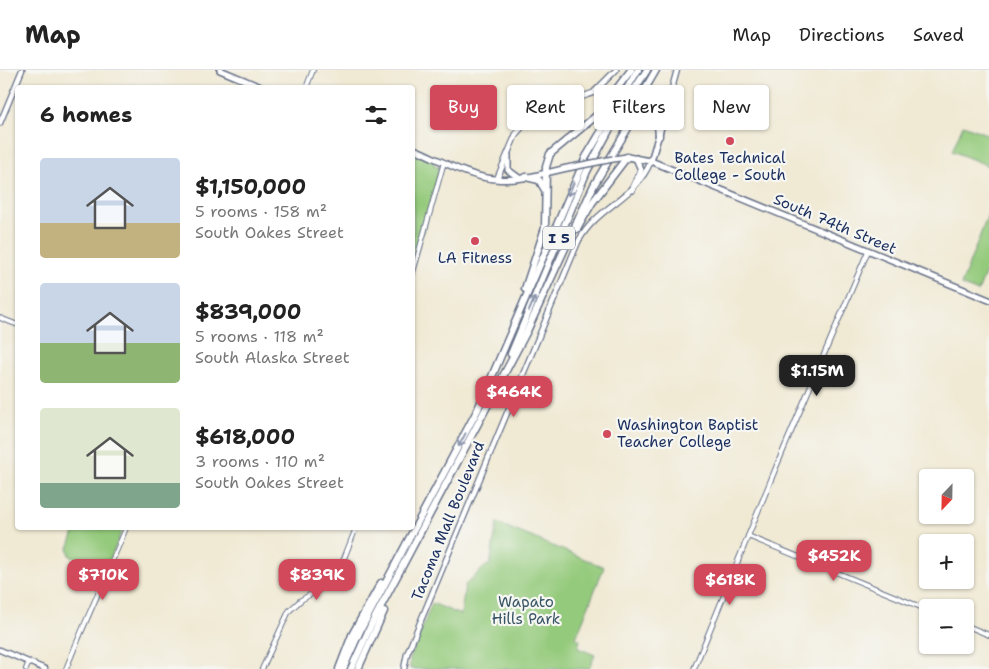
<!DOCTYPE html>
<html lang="en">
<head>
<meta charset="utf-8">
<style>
  :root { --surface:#fff; --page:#f2f2f2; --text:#222; --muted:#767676; --line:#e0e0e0; --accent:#d1495b }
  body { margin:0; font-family:"Shantell Sans",sans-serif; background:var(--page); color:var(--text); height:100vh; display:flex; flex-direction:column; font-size:19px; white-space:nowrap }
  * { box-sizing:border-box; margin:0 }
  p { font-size:16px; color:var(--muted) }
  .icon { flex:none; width:28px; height:28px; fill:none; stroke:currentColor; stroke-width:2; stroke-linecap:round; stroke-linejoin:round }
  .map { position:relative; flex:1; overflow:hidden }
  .side { position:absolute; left:15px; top:15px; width:400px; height:445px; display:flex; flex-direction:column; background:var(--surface); border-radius:5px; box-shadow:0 1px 4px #0004 }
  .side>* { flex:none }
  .banner { position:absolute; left:430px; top:15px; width:475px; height:45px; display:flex; gap:10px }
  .needle { width:32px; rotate:202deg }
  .tools { position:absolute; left:919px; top:399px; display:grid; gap:10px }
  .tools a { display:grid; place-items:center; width:55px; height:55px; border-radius:5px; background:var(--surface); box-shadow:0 1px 4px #0004; font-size:25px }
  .price { position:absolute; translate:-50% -42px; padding:0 11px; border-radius:10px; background:var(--accent); color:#fff; font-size:16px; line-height:32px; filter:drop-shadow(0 1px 2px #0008) }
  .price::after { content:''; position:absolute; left:50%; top:30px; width:15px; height:11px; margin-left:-8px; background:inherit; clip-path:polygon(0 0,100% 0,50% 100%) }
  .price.active { background:#222; color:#fff }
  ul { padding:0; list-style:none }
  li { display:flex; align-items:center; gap:15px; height:125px; padding:0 25px }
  li span { display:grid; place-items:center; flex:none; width:140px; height:100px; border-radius:5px; color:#555 }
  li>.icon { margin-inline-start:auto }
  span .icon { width:60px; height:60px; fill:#fffc; stroke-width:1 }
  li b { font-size:21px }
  h2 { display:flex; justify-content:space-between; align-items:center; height:60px; padding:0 25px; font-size:21px }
  .chip { padding:0 18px; border-radius:5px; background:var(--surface); box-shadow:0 1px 4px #0004; font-size:18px; line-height:45px }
  .chip.active { background:var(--accent); color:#fff }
  header { display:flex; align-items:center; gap:30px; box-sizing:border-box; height:70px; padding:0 25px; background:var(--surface); border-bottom:1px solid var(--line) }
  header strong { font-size:24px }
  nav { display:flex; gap:28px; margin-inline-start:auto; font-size:18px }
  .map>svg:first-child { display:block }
  .green { fill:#94ca7c; stroke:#587c6d }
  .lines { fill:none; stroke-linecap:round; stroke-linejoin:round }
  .tertiary-casing { stroke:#667087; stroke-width:6 }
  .secondary-casing { stroke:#667087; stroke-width:7 }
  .primary-casing { stroke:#667087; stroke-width:8 }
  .motorway-casing { stroke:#667087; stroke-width:9 }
  .tertiary { stroke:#fff; stroke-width:4 }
  .secondary { stroke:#fff; stroke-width:4.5 }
  .primary { stroke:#fff; stroke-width:5 }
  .motorway { stroke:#fff; stroke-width:6 }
  .primary-bridge-casing { stroke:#667087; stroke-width:8; stroke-linecap:butt }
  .primary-bridge { stroke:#fff; stroke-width:5 }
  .oneway { stroke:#8d97ae }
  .poi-dot { fill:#d1495b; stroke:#f6f6f2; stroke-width:2 }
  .labels { text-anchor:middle; stroke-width:4.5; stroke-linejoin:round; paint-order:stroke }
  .shield { fill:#f6f6f2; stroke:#5d6b8a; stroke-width:1 }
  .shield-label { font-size:14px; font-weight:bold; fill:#1b2f5e }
  .poi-label { font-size:15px; fill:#1b2f5e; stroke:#f6f6f2 }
  .street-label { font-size:15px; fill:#1b2f5e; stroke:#f6f6f2 }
  .park-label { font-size:15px; fill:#395666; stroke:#f6f6f2 }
</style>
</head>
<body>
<header>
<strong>Map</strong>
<nav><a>Map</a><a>Directions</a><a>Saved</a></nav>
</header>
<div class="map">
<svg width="989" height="599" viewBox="0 0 989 599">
  <rect width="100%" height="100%" fill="#f6f6f2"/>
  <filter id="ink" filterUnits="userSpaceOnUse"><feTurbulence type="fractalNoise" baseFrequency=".02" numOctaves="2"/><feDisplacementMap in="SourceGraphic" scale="10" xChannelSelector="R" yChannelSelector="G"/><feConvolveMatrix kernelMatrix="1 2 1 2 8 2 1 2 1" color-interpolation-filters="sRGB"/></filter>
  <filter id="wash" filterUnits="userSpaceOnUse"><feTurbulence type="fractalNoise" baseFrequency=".0096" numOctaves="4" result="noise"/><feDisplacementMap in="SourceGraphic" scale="20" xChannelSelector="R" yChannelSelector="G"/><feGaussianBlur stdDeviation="1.12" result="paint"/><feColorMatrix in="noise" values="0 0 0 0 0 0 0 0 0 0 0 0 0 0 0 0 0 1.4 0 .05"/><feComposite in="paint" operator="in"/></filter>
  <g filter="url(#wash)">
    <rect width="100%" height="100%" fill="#f0e9d3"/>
    <g class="green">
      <polygon points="963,55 989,65 989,96 952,81"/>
      <polygon points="413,83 435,92 434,96 440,98 413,198"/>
      <polygon points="989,142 989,194 978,222 961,215"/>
      <polygon points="497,453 604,497 576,568 580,570 578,578 595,585 589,599 410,599 410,589 432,533 461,545 465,515 487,495 490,495"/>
      <polygon points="76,458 123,458 105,502 70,486 68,478"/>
    </g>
  </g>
  <g filter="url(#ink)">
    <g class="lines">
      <defs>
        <g id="tertiary">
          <polyline points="306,18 313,0"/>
          <polyline points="412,206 444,92"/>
          <polyline points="0,248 18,255"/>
          <polyline points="748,466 928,540"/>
          <polyline points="965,555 989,565"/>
          <polyline points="26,599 29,592"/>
          <path d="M66,599C85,551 107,505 126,458"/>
          <polyline points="262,599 289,541 301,530 327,515 339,501 356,458"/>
          <polyline points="694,599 777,395 868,181"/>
        </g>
        <g id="secondary">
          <polyline points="665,44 677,0"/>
          <polyline points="0,53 22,0"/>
          <polyline points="497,109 516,64 530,48 543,40 593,23 616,0"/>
          <polyline points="0,580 45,599"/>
          <path d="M404,599L407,584L578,172C598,135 635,130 651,91"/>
        </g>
        <g id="primary">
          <polyline points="220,0 263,18"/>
          <path d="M412,78C439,89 467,107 495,109C520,112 547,102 572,97"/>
          <polyline points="508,85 508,100 519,108"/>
          <polyline points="613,89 627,87 651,91 989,230"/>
          <polyline points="651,91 664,47"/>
          <polyline points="632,120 641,100 636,88"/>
        </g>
        <g id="motorway">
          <polyline points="656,0 645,19 646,34 652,38 659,39 670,26"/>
          <polyline points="652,39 665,44"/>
          <polyline points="652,47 658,55 659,66"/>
          <polyline points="526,107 539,110 545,120"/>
          <polyline points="577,159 592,133 627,87"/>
          <polyline points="525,219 545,158 546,97 550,84 596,46 631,0"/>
          <polyline points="511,284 587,101 614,51 647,0"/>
          <polyline points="339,599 352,565 381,513"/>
          <polyline points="343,599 360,561 478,339 586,87 638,0"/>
          <polyline points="351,599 371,555 527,261 594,115 634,48 644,44 664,49"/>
          <polyline points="358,599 384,541"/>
        </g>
      </defs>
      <use href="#tertiary" class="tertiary-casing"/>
      <use href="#secondary" class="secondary-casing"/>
      <use href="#primary" class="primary-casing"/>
      <use href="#motorway" class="motorway-casing"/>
      <use href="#tertiary" class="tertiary"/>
      <use href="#secondary" class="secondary"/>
      <use href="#primary" class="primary"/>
      <use href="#motorway" class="motorway"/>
      <defs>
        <polyline id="primary-bridge" points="572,97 613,89"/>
      </defs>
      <use href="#primary-bridge" class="primary-bridge-casing"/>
      <use href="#primary-bridge" class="primary-bridge"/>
    </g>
    <defs><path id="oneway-shaft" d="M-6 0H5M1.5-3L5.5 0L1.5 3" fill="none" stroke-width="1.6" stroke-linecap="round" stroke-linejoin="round" transform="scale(1.25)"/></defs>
    <g class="oneway">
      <use href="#oneway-shaft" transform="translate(571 119) rotate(113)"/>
      <use href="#oneway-shaft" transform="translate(532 234) rotate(-67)"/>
      <use href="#oneway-shaft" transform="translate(462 370) rotate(118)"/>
    </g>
  </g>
  <g class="poi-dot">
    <circle cx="730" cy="71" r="5"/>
    <circle cx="475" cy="171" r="5"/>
    <circle cx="607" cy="364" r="5"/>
  </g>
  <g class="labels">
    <rect class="shield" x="543" y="156.5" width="32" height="23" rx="4"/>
    <g class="shield-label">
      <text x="559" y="173">I 5</text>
    </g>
    <g class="poi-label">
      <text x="730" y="93">Bates Technical<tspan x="730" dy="17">College - South</tspan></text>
      <text x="475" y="193">LA Fitness</text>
      <text x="617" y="360" text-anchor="start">Washington Baptist<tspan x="617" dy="17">Teacher College</tspan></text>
    </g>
    <g class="street-label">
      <text transform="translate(835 154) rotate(23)" y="5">South 74th Street</text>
      <text transform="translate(448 451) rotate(-68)" y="5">Tacoma Mall Boulevard</text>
    </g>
    <g class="park-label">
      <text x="526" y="537">Wapato<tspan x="526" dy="17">Hills Park</tspan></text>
    </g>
  </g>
</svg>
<div class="tools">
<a><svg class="needle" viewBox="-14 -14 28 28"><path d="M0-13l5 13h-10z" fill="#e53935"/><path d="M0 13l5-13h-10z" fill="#767676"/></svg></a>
<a>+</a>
<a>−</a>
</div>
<b class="price active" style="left:817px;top:327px">$1.15M</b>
<b class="price" style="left:514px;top:348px">$464K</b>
<b class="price" style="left:834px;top:512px">$452K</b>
<b class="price" style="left:103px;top:531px">$710K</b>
<b class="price" style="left:317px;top:531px">$839K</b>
<b class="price" style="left:730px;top:536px">$618K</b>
<div class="banner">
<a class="chip active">Buy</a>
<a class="chip">Rent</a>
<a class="chip">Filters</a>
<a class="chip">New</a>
</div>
<section class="side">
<h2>6 homes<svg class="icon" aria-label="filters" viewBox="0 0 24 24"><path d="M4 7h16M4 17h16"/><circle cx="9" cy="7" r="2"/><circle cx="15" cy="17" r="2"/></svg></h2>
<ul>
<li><span style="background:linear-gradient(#c9d6e8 65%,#c2b280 0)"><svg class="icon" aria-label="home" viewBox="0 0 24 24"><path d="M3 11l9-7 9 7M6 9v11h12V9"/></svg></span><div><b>$1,150,000</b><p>5 rooms · 158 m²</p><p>South Oakes Street</p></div></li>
<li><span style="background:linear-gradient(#c9d6e8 60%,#8fb573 0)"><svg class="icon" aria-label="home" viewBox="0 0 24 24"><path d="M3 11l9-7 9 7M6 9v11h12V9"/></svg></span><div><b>$839,000</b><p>5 rooms · 118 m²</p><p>South Alaska Street</p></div></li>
<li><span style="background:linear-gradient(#dfe7d0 75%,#7fa58c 0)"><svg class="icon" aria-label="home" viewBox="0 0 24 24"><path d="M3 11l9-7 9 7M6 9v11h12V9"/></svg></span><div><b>$618,000</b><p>3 rooms · 110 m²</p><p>South Oakes Street</p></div></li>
</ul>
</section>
</div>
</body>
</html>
